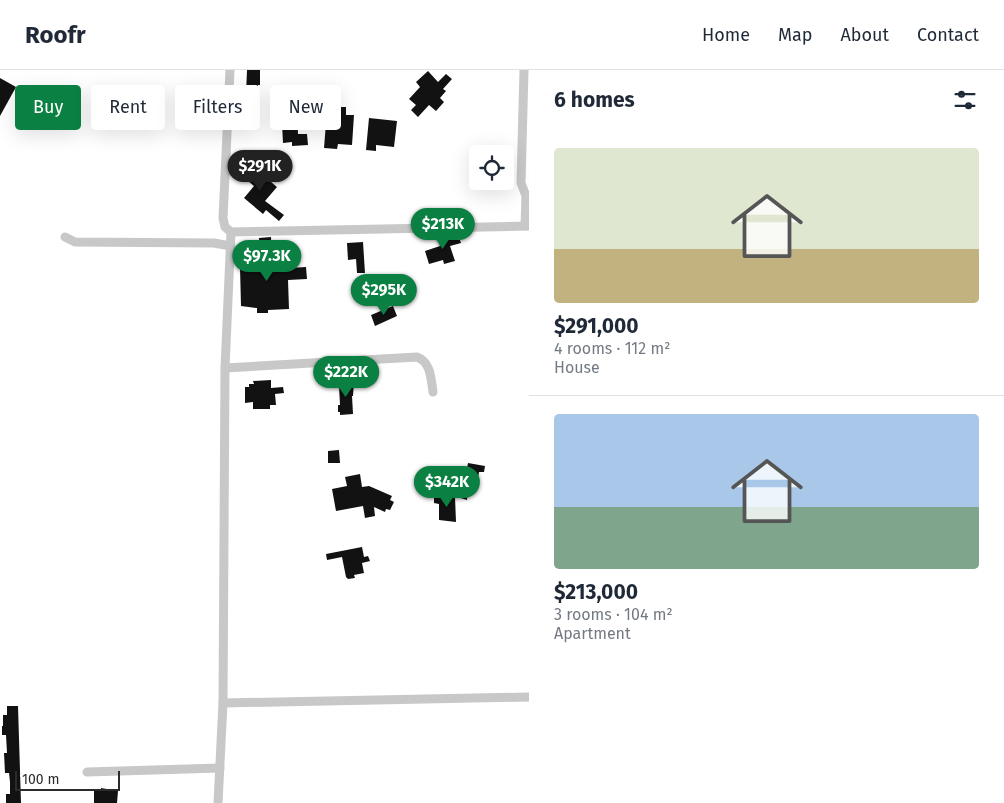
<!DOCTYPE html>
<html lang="en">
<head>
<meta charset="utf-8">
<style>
  :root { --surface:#fff; --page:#f2f2f3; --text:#1f2937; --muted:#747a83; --line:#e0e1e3; --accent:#0b8043 }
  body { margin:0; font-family:"Fira Sans",sans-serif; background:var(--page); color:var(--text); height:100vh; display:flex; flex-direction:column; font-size:19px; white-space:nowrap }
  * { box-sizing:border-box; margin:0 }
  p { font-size:16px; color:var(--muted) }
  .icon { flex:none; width:28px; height:28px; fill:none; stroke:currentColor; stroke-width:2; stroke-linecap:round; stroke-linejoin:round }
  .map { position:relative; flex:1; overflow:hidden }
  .details { display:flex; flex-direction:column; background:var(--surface); width:475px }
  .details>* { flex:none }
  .guide { position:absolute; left:15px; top:15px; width:439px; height:45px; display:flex; gap:10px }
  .fabs { position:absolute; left:469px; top:75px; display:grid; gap:10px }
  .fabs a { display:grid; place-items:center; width:45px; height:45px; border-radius:5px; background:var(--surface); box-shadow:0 5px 20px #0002; font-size:25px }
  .scale { position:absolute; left:15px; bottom:12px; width:105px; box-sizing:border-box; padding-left:5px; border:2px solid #2b2b2b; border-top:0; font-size:14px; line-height:18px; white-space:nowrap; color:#2b2b2b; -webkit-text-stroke:4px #fff; paint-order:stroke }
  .price { position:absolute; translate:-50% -42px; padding:0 11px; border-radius:18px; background:var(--accent); color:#fff; font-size:16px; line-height:32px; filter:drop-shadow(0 1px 2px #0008) }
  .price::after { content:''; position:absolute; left:50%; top:30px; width:15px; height:11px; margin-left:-8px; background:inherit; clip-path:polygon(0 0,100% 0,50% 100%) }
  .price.on { background:#222; color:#fff }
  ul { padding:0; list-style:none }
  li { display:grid; align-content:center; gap:10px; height:265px; padding:0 25px }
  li+li { border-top:1px solid var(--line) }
  li span { display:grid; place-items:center; height:155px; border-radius:5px; color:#555 }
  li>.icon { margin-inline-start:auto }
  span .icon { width:90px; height:90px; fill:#fffc; stroke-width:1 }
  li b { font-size:21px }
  h2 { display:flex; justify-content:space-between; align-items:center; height:60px; padding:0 25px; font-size:21px }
  .pill { padding:0 18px; border-radius:5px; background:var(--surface); box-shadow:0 5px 20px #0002; font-size:18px; line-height:45px }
  .pill.on { background:var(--accent); color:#fff }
  header { display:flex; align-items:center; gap:30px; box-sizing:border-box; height:70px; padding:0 25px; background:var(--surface); border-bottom:1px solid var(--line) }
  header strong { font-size:24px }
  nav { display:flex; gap:28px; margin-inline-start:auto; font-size:18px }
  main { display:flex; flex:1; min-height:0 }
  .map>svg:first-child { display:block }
  .building { fill:#121212 }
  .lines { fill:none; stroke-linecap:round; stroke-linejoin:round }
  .street { stroke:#c8c8c8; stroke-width:9 }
</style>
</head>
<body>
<header>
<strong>Roofr</strong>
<nav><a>Home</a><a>Map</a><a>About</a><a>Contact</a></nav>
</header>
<main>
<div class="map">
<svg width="529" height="733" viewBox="0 0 529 733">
  <rect width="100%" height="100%" fill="#fff"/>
  <g class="building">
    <polygon points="247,0 260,0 260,15 258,15 258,24 246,24"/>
    <polygon points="428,1 438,12 446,4 452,9 443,19 446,21 440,28 444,32 436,41 429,35 418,47 411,40 416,35 409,29 420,17 416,12"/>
    <polygon points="0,8 16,17 0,46"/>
    <polygon points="330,37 346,37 346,45 354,45 352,75 338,74 337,79 324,78 326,53 339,54 339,42 330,42"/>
    <polygon points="287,42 297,42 298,64 307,64 308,75 292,76 292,72 283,73 282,54 287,53"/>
    <polygon points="369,48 397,51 394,77 376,75 376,81 366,80"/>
    <polygon points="250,94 277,117 265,131 284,145 279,151 266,140 263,144 244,128 254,116 241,105"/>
    <polygon points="458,164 461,173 450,176 455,191 444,194 443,190 429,194 425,181 440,176 438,169"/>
    <polygon points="271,167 272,199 306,197 307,209 288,210 289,239 268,240 268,243 257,243 257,238 241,236 240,197 260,196 259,168"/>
    <polygon points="363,172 365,203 357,203 356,189 348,190 347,173"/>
    <polygon points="393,236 397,246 375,256 371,245"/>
    <polygon points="271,310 271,318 283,317 284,323 275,324 276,335 270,335 270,339 253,339 253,332 245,333 245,317 249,317 249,314 254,314 253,311"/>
    <polygon points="342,311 354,311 353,326 352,326 353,344 340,345 340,342 338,342 338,335 340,335 339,316 342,316"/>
    <polygon points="339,380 340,393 328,393 328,381"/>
    <polygon points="468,393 485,396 484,402 479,402 476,419 468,417 467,430 454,426 457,410 461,410 463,397 467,398"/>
    <polygon points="360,404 362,417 369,416 392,426 390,430 394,432 390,440 386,439 385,442 374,437 375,446 365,448 363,436 336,441 332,419 347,416 345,407"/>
    <polygon points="434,427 455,427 456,452 439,450 439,434 434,433"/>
    <polygon points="362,477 364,487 368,486 370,491 362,493 364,503 354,505 355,508 348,509 346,507 342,487 327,490 326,484"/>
    <polygon points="7,636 18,636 21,733 6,733 6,724 10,724 10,712 9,703 5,703 4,683 7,683 6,665 2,665 2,656 3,656 3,645 7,645"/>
    <polygon points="101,718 118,721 117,733 94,733 94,721 101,721"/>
  </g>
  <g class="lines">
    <g class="street">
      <polyline points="230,0 223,148 225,157 231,162 529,156"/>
      <polyline points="524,0 521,113 526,126 525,156"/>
      <polyline points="65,167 75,172 214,173 231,176"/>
      <path d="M225,298L417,287C431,292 431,309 433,322"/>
      <polyline points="223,633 529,627"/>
      <polyline points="87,702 220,698"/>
      <polyline points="218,733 223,633 225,298 231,162"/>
    </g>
  </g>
</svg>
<div class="fabs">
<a><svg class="icon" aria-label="locate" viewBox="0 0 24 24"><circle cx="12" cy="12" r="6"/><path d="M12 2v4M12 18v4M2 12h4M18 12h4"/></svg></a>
</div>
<div class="scale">100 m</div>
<b class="price on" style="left:260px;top:122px">$291K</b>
<b class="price" style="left:443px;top:180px">$213K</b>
<b class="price" style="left:267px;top:212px">$97.3K</b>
<b class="price" style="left:384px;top:246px">$295K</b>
<b class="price" style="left:346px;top:328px">$222K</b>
<b class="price" style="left:447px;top:438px">$342K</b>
<div class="guide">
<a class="pill on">Buy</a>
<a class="pill">Rent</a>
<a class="pill">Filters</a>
<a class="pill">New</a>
</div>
</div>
<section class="details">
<h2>6 homes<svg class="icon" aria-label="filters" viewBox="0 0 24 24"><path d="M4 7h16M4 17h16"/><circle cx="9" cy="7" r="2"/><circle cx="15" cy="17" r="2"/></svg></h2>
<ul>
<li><span style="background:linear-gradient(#dfe7d0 65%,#c2b280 0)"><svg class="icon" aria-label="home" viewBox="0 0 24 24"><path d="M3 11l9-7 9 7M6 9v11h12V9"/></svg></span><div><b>$291,000</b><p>4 rooms · 112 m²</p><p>House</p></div></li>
<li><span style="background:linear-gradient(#a9c7e8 60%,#7fa58c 0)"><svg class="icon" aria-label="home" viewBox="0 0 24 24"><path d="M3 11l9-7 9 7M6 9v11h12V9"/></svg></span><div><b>$213,000</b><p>3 rooms · 104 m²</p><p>Apartment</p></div></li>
</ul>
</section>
</main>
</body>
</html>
